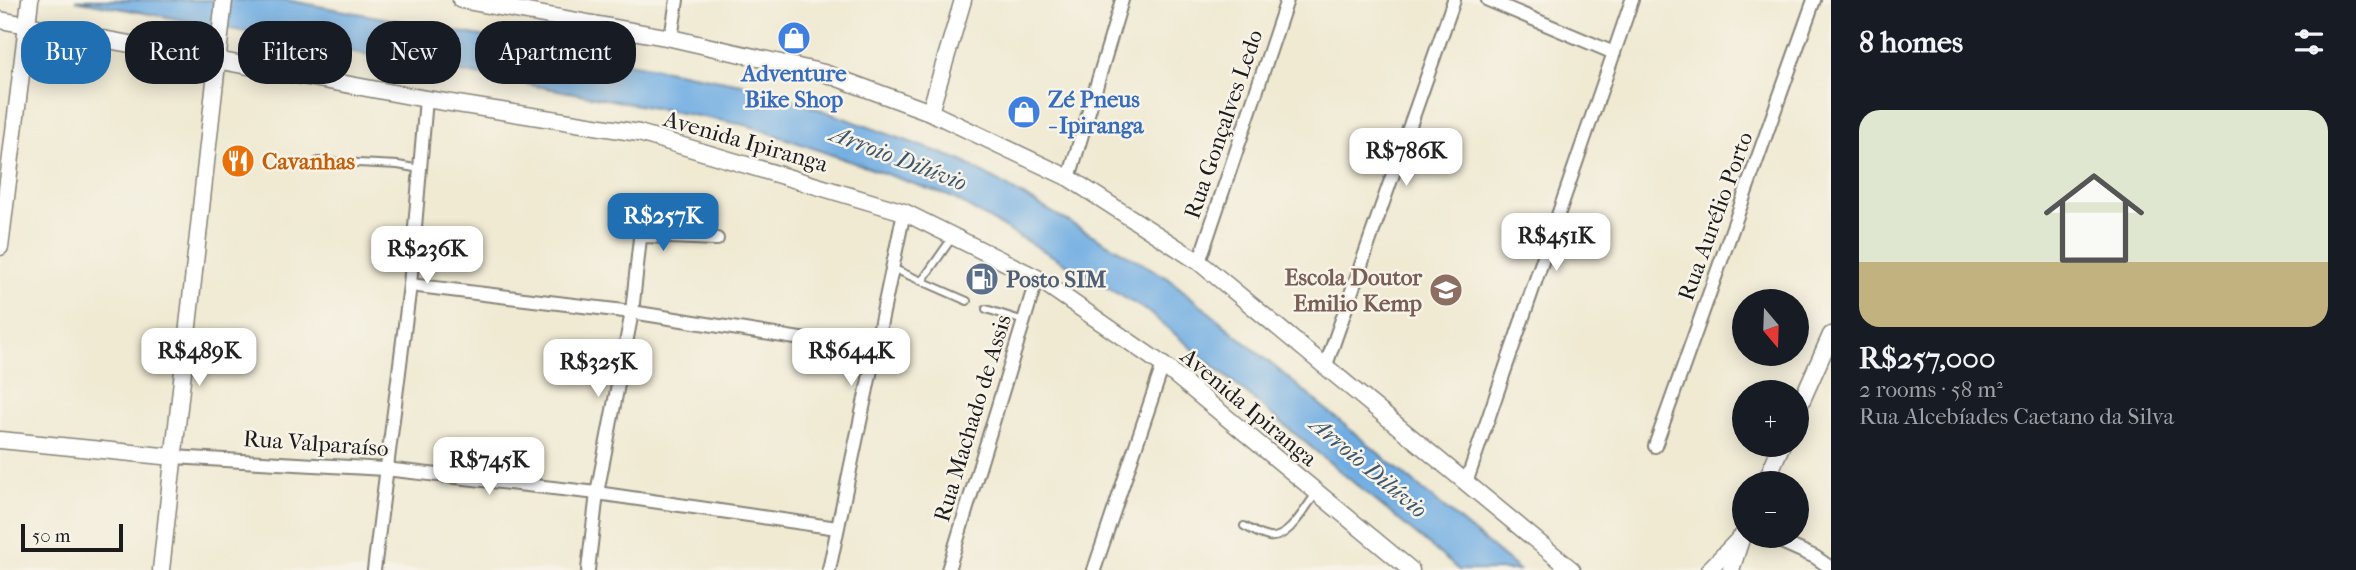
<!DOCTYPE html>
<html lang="en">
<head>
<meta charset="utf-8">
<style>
  :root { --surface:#171b24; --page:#242831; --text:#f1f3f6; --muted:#9ea1a6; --accent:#1f6fb2 }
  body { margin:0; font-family:"IM FELL French Canon",serif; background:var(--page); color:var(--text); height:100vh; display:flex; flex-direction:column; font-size:26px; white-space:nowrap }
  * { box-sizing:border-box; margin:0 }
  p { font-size:23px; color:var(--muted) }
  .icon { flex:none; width:38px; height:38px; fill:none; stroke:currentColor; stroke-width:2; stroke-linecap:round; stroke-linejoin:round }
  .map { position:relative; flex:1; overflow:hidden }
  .sheet { display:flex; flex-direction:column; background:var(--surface); width:525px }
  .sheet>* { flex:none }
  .banner { position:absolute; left:21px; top:21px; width:665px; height:63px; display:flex; gap:14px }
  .needle { width:46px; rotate:161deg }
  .tools { position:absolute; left:1732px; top:289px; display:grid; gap:14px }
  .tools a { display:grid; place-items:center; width:77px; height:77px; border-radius:50%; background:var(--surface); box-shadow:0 4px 18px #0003; font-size:35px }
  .scale { position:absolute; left:21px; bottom:18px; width:102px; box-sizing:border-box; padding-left:7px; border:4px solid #1c1c1c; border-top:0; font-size:19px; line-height:24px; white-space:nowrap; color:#1c1c1c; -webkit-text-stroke:5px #f7f3e8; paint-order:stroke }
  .price { position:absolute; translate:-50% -60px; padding:0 16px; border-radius:14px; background:#fff; color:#222; font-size:23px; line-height:46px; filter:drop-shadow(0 2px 4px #0008) }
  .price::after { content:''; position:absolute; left:50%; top:42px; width:21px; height:16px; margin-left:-10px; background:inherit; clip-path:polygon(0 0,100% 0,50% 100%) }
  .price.on { background:var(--accent); color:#fff }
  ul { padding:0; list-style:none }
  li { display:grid; align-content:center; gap:14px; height:371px; padding:0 28px }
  li span { display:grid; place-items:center; height:217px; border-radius:21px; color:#555 }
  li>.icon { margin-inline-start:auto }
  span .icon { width:126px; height:126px; fill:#fffc; stroke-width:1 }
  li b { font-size:30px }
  h2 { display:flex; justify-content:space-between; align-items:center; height:84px; padding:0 28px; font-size:30px }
  .pill { padding:0 24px; border-radius:28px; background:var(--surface); box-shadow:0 4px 18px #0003; font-size:24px; line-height:63px }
  .pill.on { background:var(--accent); color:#fff }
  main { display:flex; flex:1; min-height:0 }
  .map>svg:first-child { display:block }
  .water { fill:#71ade2; stroke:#46647f; stroke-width:2 }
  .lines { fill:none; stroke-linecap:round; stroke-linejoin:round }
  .lane-casing { stroke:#868378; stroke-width:10 }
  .street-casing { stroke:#868378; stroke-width:16 }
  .secondary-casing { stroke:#868378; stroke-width:19 }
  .lane { stroke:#fff; stroke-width:6 }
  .street { stroke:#fff; stroke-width:12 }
  .secondary { stroke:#fff; stroke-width:16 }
  .labels { text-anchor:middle; stroke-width:5; stroke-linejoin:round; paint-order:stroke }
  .shop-label { font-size:23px; font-weight:bold; fill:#366cbe; stroke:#f7f3e8 }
  .street-label { font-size:23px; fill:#1c1c1c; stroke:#f7f3e8 }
  .food-label { font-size:23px; font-weight:bold; fill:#c56008; stroke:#f7f3e8; text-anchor:start }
  .education-label { font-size:23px; font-weight:bold; fill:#785e54; stroke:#f7f3e8; text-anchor:end }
  .service-label { font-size:23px; font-weight:bold; fill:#4e5e75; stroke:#f7f3e8; text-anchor:start }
  .water-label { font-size:24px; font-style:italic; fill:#3e566b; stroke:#f7f3e8 }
</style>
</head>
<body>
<main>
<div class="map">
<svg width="1831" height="570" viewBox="0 0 1831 570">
  <rect width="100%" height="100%" fill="#f7f3e8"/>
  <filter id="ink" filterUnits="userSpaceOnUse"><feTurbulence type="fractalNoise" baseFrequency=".0143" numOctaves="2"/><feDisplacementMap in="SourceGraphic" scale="14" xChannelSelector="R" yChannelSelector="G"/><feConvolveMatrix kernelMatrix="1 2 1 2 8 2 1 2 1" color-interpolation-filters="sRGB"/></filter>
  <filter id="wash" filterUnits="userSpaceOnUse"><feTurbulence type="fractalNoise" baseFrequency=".00686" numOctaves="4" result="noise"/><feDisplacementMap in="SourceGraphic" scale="28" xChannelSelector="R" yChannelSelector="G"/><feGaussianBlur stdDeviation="1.57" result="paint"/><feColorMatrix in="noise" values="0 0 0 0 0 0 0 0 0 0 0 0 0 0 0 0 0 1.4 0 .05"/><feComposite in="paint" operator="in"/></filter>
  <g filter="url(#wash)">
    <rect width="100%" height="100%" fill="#f0ead3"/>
    <polygon class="water" points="75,0 286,0 758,87 960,160 1168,278 1519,570 1459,570 1147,311 951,197 750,126"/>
  </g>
  <g filter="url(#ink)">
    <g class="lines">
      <defs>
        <g id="lane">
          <polyline points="318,161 398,165 420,169"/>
          <polyline points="892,268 967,301"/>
          <polyline points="922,281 952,238"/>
          <polyline points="986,309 1024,321"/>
          <path d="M1244,526C1252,530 1261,536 1269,537C1289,540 1305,507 1316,494"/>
        </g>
        <g id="street">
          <polyline points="1488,0 1614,53"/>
          <polyline points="671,38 677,0"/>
          <polyline points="1069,178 1122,0"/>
          <polyline points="1199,262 1287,0"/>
          <polyline points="410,285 632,312 876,351"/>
          <polyline points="1326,365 1454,0"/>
          <polyline points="1655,446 1814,0"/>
          <polyline points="173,457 385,469 597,493 837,528"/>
          <polyline points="1466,483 1632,0"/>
          <polyline points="1768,536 1815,557 1831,568"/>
          <polyline points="374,570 410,285 426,99"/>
          <polyline points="588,570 597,493 632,312 640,238 645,236 717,239"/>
          <polyline points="829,570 904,212"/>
          <polyline points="948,570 1037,278"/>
          <polyline points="1094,570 1163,365"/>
        </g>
        <g id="secondary">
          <polyline points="461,0 671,38 824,73 930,112 1069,178 1199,262 1572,570"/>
          <polyline points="0,20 426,99 639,133 904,212 1037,278 1163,365 1411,570"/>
          <polyline points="930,112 963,0"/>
          <polyline points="0,247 30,0"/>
          <polyline points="1797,411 1831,335"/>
          <polyline points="0,440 173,457"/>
          <polyline points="1765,483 1782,444"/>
          <polyline points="161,570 224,0"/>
          <polyline points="1709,570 1742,536"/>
          <polyline points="1731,570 1741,539"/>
        </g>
      </defs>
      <use href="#lane" class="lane-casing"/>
      <use href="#street" class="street-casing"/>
      <use href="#secondary" class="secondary-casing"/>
      <use href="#lane" class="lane"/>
      <use href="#street" class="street"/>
      <use href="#secondary" class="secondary"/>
    </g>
  </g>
  <defs>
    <symbol id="shop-disc" viewBox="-11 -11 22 22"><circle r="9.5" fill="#3f7fe0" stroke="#f7f3e8"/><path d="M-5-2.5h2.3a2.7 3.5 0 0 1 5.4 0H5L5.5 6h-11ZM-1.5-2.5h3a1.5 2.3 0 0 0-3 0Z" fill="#fff"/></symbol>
    <symbol id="restaurant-disc" viewBox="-11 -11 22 22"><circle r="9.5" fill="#e8710a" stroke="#f7f3e8"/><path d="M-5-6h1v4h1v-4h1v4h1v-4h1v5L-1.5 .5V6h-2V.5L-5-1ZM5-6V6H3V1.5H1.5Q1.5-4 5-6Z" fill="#fff"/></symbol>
    <symbol id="fuel-disc" viewBox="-11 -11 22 22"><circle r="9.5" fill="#5c6f8a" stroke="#f7f3e8"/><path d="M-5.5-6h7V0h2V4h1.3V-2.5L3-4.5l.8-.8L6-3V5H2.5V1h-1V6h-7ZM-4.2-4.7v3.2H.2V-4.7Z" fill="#fff"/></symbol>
    <symbol id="school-disc" viewBox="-11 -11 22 22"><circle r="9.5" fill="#8d6e63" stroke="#f7f3e8"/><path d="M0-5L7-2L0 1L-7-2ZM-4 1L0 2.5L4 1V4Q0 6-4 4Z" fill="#fff"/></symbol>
  </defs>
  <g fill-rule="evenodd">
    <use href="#shop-disc" x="775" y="19" width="38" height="38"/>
    <use href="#shop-disc" x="1005" y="93" width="38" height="38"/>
    <use href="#restaurant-disc" x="219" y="142" width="38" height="38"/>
    <use href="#fuel-disc" x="963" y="260" width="38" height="38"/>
    <use href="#school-disc" x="1427" y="271" width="38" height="38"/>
  </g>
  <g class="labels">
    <g class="shop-label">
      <text x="794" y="81">Adventure<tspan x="794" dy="26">Bike Shop</tspan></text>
      <text x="1048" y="107" text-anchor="start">Zé Pneus<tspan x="1048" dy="26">- Ipiranga</tspan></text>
    </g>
    <g class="street-label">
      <text transform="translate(1223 124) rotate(-71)" y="8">Rua Gonçalves Ledo</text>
      <text transform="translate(746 141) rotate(16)" y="8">Avenida Ipiranga</text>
      <text transform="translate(1715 216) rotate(-70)" y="8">Rua Aurélio Porto</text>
      <text transform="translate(1249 407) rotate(40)" y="8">Avenida Ipiranga</text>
      <text transform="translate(972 418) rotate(-73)" y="8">Rua Machado de Assis</text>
      <text transform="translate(316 443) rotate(4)" y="8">Rua Valparaíso</text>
    </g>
    <g class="food-label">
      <text x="262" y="169">Cavanhas</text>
    </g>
    <g class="education-label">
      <text x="1422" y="285">Escola Doutor<tspan x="1422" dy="26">Emilio Kemp</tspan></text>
    </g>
    <g class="service-label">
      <text x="1006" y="287">Posto SIM</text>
    </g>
    <g class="water-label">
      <text transform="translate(899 158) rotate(21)" y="8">Arroio Dilúvio</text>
      <text transform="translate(1369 467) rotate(40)" y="8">Arroio Dilúvio</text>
    </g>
  </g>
</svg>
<div class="tools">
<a><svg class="needle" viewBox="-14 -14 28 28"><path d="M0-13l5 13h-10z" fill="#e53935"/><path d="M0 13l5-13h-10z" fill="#9ea1a6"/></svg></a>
<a>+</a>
<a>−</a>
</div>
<div class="scale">50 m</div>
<b class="price" style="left:1406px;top:188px">R$786K</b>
<b class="price on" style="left:663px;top:253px">R$257K</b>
<b class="price" style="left:1556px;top:273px">R$451K</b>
<b class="price" style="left:427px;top:286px">R$236K</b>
<b class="price" style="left:199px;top:388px">R$489K</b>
<b class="price" style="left:851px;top:388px">R$644K</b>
<b class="price" style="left:598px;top:399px">R$325K</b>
<b class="price" style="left:489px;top:497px">R$745K</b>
<div class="banner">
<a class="pill on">Buy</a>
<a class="pill">Rent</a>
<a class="pill">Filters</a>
<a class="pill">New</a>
<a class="pill">Apartment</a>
</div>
</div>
<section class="sheet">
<h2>8 homes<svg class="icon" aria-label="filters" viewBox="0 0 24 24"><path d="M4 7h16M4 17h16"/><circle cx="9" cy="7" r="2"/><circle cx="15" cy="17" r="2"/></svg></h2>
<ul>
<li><span style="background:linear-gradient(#dfe7d0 70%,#c2b280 0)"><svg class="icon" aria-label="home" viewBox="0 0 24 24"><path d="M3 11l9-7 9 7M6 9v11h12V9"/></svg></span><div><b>R$257,000</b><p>2 rooms · 58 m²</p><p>Rua Alcebíades Caetano da Silva</p></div></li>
</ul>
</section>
</main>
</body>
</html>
